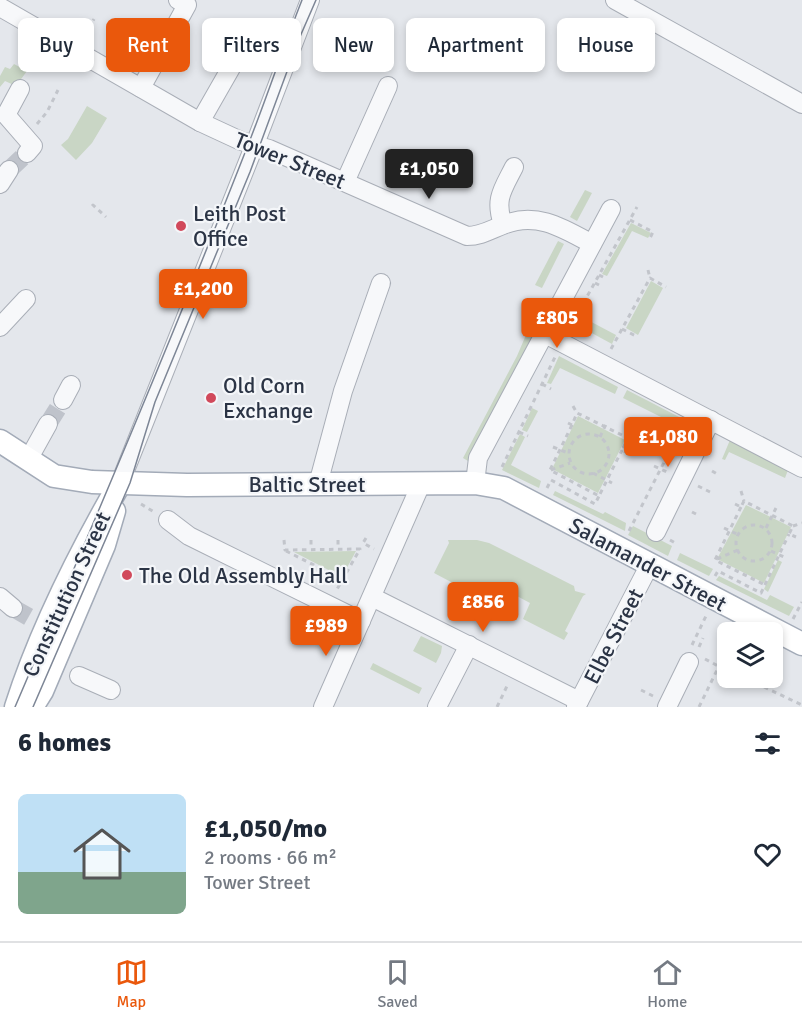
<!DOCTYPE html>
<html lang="en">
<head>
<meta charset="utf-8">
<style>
  :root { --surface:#fff; --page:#f2f2f3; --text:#1f2937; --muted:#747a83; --line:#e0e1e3; --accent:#ea580c }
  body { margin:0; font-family:Signika,sans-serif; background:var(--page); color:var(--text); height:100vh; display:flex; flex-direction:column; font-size:22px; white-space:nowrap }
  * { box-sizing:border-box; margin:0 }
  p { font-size:20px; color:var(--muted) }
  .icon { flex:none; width:33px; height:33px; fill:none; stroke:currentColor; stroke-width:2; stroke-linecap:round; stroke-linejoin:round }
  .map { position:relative; height:707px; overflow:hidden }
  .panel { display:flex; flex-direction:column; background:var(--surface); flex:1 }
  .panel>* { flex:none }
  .hud { position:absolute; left:18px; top:18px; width:766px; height:54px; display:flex; gap:12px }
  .fabs { position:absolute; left:717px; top:622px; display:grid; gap:12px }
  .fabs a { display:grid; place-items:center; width:66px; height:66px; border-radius:9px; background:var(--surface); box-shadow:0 3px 9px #0003; font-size:30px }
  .price { position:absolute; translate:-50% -51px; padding:0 14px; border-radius:6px; background:var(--accent); color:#fff; font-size:20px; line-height:39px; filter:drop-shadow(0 2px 3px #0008) }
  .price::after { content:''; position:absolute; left:50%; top:36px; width:18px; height:14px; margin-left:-9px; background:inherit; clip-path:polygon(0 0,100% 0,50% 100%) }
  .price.active { background:#222; color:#fff }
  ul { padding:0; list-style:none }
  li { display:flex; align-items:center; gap:18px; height:150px; padding:0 18px }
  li+li { border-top:2px solid var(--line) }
  li span { display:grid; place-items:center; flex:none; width:168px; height:120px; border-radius:9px; color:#555 }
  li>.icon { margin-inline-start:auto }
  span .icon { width:72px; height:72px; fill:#fffc; stroke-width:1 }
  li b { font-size:26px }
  h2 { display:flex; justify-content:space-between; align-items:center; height:72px; padding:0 18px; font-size:26px }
  .pill { padding:0 21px; border-radius:9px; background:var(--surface); box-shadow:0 3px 9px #0003; font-size:21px; line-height:54px }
  .pill.active { background:var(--accent); color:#fff }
  .tabs { display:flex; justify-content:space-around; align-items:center; height:84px; border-top:2px solid var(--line); background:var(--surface); font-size:16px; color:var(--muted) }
  .tabs a { display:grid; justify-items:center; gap:3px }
  .tabs .active { color:var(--accent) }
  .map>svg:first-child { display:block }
  .green { fill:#c9d6c5 }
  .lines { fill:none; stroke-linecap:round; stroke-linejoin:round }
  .minor-tunnel { stroke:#bfc3cb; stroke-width:18; stroke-dasharray:18 9; stroke-linecap:butt }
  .minor-casing { stroke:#a9aeb7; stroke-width:20 }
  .major-casing { stroke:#a3abb8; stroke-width:25 }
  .path { stroke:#c2c5cb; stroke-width:3; stroke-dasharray:4.5 4.5; stroke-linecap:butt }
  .minor { stroke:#f7f8fa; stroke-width:18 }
  .major { stroke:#fff; stroke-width:22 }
  .tram { stroke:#7d8696; stroke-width:1.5 }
  .poi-dot { fill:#d1495b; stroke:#f4f6f9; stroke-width:2 }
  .labels { text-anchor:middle; stroke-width:4.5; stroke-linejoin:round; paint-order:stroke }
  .street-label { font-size:22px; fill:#2b3445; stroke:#f4f6f9 }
  .poi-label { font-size:22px; fill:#2b3445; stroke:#f4f6f9; text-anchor:start }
</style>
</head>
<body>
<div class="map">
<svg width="802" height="707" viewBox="0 0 802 707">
  <rect width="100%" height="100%" fill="#e4e7ec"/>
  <g class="green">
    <polygon points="14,64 27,71 16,86 5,81 0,87 0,76 5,67 10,69"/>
    <polygon points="87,106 107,118 92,143 76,160 61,145 68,139"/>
    <polygon points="585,190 592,193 577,221 570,217"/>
    <polygon points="631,223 651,233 648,238 632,231 607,276 602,274"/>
    <polygon points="558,241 564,244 542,288 535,285"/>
    <polygon points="651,281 663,288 638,335 626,328"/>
    <polygon points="540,302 550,304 468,461 463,458 517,356"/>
    <polygon points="582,317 616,335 612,344 577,325"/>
    <polygon points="559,356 618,387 615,394 560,368 551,384 547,383"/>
    <polygon points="627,390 683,419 678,431 673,429 675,424 623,398"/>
    <polygon points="532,408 538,411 527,432 522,430"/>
    <polygon points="578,416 625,440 598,493 552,469"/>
    <polygon points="520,434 525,437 511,465 541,481 539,488 502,470"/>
    <polygon points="730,440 788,470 785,478 729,452 725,460 722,459"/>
    <polygon points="555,491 603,514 605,512 626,523 625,531 553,495"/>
    <polygon points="746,505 791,527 764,583 717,559"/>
    <polygon points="633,526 672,546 668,556 628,535"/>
    <polygon points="448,540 477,540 489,543 574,586 575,591 586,594 583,596 565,631 568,633 564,640 523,619 530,603 496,585 487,601 434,573 449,543"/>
    <polygon points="356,551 342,577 294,552"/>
    <polygon points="680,553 713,569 709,576 677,560"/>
    <polygon points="778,560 782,562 768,592 764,589"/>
    <polygon points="719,576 767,600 770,595 794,607 789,616 716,580"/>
    <polygon points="421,636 442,646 441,653 436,663 413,651"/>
    <polygon points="373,663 422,688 419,694 370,669"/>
  </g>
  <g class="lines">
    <g class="minor-tunnel">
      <polyline points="9,170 27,153"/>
      <polyline points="48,424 63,400"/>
      <polyline points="13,608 34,620"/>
    </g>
    <defs>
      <g id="minor">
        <polyline points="615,0 802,104"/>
        <path d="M0,7L200,122L241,141L269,149L467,236C481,236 490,230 503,225C536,211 563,228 592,244"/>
        <polyline points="141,88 187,5 178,0"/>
        <polyline points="20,89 6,115 33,146 27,153"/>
        <polyline points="200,122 248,38"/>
        <polyline points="345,182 388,86"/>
        <polyline points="0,184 9,170"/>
        <path d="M503,224C494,199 503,189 514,167"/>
        <polyline points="0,327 26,299"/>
        <polyline points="545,334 802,468"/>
        <polyline points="63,400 71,385"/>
        <polyline points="28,460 48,424"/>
        <polyline points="120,483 255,144 310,0"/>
        <polyline points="475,483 478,458 611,209"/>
        <polyline points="318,484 343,391 381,283"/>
        <polyline points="168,520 189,536 361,621"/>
        <polyline points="656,532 711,420"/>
        <polyline points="0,597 13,608"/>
        <polyline points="372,597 579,701"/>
        <polyline points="79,676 111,690"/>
        <polyline points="323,707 421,484"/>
        <polyline points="437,707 469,645"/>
        <polyline points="576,707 650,564"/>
        <polyline points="667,707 689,662"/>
      </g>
      <g id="major">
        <polyline points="0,441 54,476 92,482 187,485 475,483 504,488 802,644"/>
        <path d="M16,707C41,629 79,554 120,483"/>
        <polyline points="32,707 42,691 104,545 114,511"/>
      </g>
    </defs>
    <use href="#minor" class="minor-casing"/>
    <use href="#major" class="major-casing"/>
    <g class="path">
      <polyline points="84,36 94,19"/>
      <polyline points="37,124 47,112 58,90"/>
      <polyline points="92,206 93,205 106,217"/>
      <polyline points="630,220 653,232 649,240"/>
      <polyline points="648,270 650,278"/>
      <polyline points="599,275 607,279"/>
      <polyline points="595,283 603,287"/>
      <polyline points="570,327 637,207"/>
      <polyline points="622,329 638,337"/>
      <polyline points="611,349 650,278 666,287"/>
      <polyline points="542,384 551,389"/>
      <polyline points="573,406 577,413"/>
      <polyline points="568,423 572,425 577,413 628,438 622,450 628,453"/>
      <polyline points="572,425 550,470 599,496 622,450"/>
      <polyline points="519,432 528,436"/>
      <circle cx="589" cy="454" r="20"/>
      <polyline points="600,437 607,422"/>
      <polyline points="553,447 568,453"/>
      <polyline points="654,466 667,472"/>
      <polyline points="502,467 555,357"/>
      <polyline points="551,470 570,463"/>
      <polyline points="712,471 717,474"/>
      <polyline points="593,473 612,483"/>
      <polyline points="698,486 710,492"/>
      <polyline points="547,488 551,480 595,504 599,496"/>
      <polyline points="741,491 744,501"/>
      <polyline points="141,504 154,512"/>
      <polyline points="735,504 741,507 744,501 793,526 789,534 796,537"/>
      <polyline points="741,507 715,560 765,585"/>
      <polyline points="692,512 696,514"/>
      <circle cx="754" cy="543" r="18"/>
      <polyline points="793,526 802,523"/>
      <polyline points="724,528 739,535"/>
      <polyline points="766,528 776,508"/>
      <polyline points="629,531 683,425"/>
      <polyline points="366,538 363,543 374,549"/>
      <polyline points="284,540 285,550 360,549 336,591"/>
      <polyline points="311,540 311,549"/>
      <polyline points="338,540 338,549"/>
      <polyline points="670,540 677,544"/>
      <polyline points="286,551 342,579"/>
      <polyline points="771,551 784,557"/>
      <polyline points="717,559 738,550"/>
      <polyline points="715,576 718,571 761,593 789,534"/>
      <polyline points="793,619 802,602"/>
      <polyline points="692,645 706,616"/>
      <polyline points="699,647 703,638"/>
      <polyline points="705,659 722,668"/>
      <polyline points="764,687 802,705"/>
      <polyline points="641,690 653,696"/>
      <polyline points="497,707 508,684"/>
      <polyline points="699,707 719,666"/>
    </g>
    <use href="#minor" class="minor"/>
    <use href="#major" class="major"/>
    <g class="tram">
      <path d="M15,707C95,520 174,334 248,145C267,97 283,48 302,0"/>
      <polyline points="33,707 130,483 155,402 250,172 299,39 316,0"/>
    </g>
  </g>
  <g class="poi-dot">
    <circle cx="181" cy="226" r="6"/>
    <circle cx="211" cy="398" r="6"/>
    <circle cx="127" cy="575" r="6"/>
  </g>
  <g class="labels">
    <g class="street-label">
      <text transform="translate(290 160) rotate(22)" y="8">Tower Street</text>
      <text x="307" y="492">Baltic Street</text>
      <text transform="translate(648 564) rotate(28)" y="8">Salamander Street</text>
      <text transform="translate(66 594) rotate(-65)" y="8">Constitution Street</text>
      <text transform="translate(613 636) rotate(-63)" y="8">Elbe Street</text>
    </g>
    <g class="poi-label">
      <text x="193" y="221">Leith Post<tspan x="193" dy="25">Office</tspan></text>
      <text x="223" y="393">Old Corn<tspan x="223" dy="25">Exchange</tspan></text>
      <text x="139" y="583">The Old Assembly Hall</text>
    </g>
  </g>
</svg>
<div class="fabs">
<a><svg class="icon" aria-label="layers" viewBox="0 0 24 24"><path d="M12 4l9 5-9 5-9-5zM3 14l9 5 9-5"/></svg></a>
</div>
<b class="price active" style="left:429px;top:200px">£1,050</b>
<b class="price" style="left:203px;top:320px">£1,200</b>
<b class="price" style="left:557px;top:349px">£805</b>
<b class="price" style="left:668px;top:468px">£1,080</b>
<b class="price" style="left:483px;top:633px">£856</b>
<b class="price" style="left:326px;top:657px">£989</b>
<div class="hud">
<a class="pill">Buy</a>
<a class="pill active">Rent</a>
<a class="pill">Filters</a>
<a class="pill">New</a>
<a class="pill">Apartment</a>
<a class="pill">House</a>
</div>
</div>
<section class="panel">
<h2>6 homes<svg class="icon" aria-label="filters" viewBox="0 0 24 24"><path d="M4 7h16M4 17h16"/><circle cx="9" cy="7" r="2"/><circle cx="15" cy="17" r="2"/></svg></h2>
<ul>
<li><span style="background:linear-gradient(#bfe0f5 65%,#7fa58c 0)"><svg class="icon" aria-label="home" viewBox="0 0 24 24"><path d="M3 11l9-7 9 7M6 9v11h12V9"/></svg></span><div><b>£1,050/mo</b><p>2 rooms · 66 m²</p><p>Tower Street</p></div><svg class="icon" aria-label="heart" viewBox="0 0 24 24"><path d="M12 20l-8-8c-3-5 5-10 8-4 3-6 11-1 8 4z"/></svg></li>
</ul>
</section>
<nav class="tabs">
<a class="active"><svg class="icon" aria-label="map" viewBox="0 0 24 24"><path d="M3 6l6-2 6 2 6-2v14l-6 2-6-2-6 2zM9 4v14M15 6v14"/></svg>Map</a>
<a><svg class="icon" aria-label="saved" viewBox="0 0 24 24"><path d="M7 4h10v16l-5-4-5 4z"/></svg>Saved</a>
<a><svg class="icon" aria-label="home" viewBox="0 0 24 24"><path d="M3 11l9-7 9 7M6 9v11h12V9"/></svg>Home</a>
</nav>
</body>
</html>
